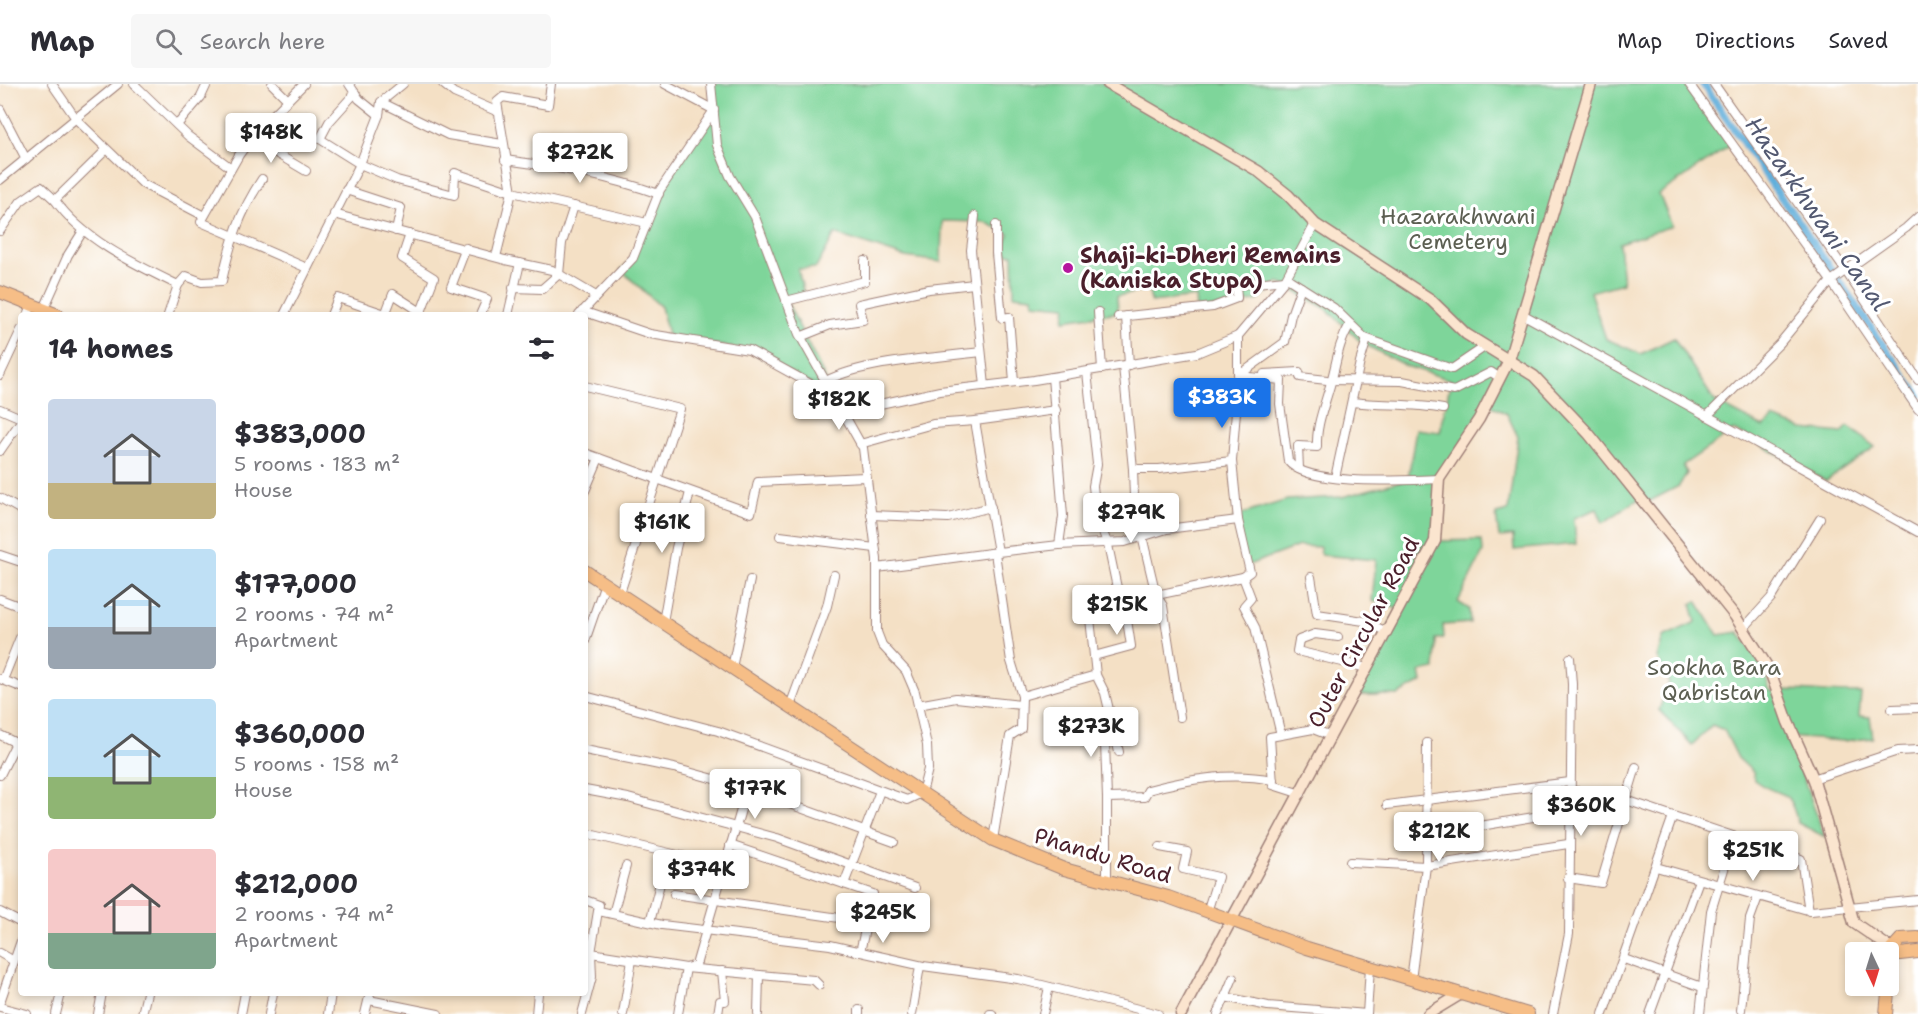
<!DOCTYPE html>
<html lang="en">
<head>
<meta charset="utf-8">
<style>
  :root { --surface:#fff; --page:#f7f7f7; --text:#2b2b33; --muted:#7c7c81; --line:#e1e1e2; --accent:#1a73e8 }
  body { margin:0; font-family:"Shantell Sans",sans-serif; background:var(--page); color:var(--text); height:100vh; display:flex; flex-direction:column; font-size:22px; white-space:nowrap }
  * { box-sizing:border-box; margin:0 }
  p { font-size:20px; color:var(--muted) }
  .icon { flex:none; width:33px; height:33px; fill:none; stroke:currentColor; stroke-width:2; stroke-linecap:round; stroke-linejoin:round }
  .map { position:relative; flex:1; overflow:hidden }
  .side { position:absolute; left:18px; top:228px; width:570px; height:684px; display:flex; flex-direction:column; background:var(--surface); border-radius:6px; box-shadow:0 3px 9px #0003 }
  .side>* { flex:none }
  .needle { width:39px; rotate:176deg }
  .fabs { position:absolute; left:1845px; top:858px; display:grid; gap:12px }
  .fabs a { display:grid; place-items:center; width:54px; height:54px; border-radius:6px; background:var(--surface); box-shadow:0 3px 9px #0003; font-size:30px }
  .price { position:absolute; translate:-50% -51px; padding:0 14px; border-radius:6px; background:#fff; color:#222; font-size:20px; line-height:39px; filter:drop-shadow(0 2px 3px #0008) }
  .price::after { content:''; position:absolute; left:50%; top:36px; width:18px; height:14px; margin-left:-9px; background:inherit; clip-path:polygon(0 0,100% 0,50% 100%) }
  .price.on { background:var(--accent); color:#fff }
  ul { padding:0; list-style:none }
  li { display:flex; align-items:center; gap:18px; height:150px; padding:0 30px }
  li span { display:grid; place-items:center; flex:none; width:168px; height:120px; border-radius:6px; color:#555 }
  li>.icon { margin-inline-start:auto }
  span .icon { width:72px; height:72px; fill:#fffc; stroke-width:1 }
  li b { font-size:26px }
  h2 { display:flex; justify-content:space-between; align-items:center; height:72px; padding:0 30px; font-size:26px }
  header { display:flex; align-items:center; gap:36px; box-sizing:border-box; height:84px; padding:0 30px; background:var(--surface); border-bottom:2px solid var(--line) }
  header strong { font-size:28px }
  nav { display:flex; gap:33px; margin-inline-start:auto; font-size:21px }
  .search { width:420px; height:54px; background:var(--page); display:flex; align-items:center; gap:15px; box-sizing:border-box; padding:0 21px; border-radius:6px; color:var(--muted); font-size:22px }
  .map>svg:first-child { display:block }
  .green { fill:#7ed59a; stroke:#647a62; stroke-width:1.5 }
  .lines { fill:none; stroke-linecap:round; stroke-linejoin:round }
  .canal { stroke:#61afdb; stroke-width:8 }
  .street-casing { stroke:#9f8078; stroke-width:10 }
  .secondary-casing { stroke:#9f8078; stroke-width:13 }
  .primary-casing { stroke:#9f8078; stroke-width:14 }
  .street { stroke:#fff; stroke-width:8 }
  .secondary { stroke:#fbe5cf; stroke-width:10 }
  .primary { stroke:#f6be87; stroke-width:12 }
  .poi-dot { fill:#b5179e; stroke:#fff; stroke-width:2 }
  .labels { text-anchor:middle; stroke-width:6; stroke-linejoin:round; paint-order:stroke }
  .park-label { font-size:22px; fill:#5c5f52; stroke:#fff }
  .poi-label { font-size:22px; font-weight:bold; fill:#4a1f2b; stroke:#fff; text-anchor:start }
  .street-label { font-size:22px; fill:#4a1f2b; stroke:#fff }
  .water-label { font-size:24px; font-style:italic; fill:#535971; stroke:#fff }
</style>
</head>
<body>
<header>
<strong>Map</strong>
<div class="search"><svg class="icon" aria-label="search" viewBox="0 0 24 24"><circle cx="10" cy="10" r="6"/><path d="M15 15l6 6"/></svg>Search here</div>
<nav><a>Map</a><a>Directions</a><a>Saved</a></nav>
</header>
<div class="map">
<svg width="1918" height="930" viewBox="0 0 1918 930">
  <rect width="100%" height="100%" fill="#fff"/>
  <filter id="ink" filterUnits="userSpaceOnUse"><feTurbulence type="fractalNoise" baseFrequency=".0167" numOctaves="2"/><feDisplacementMap in="SourceGraphic" scale="12" xChannelSelector="R" yChannelSelector="G"/><feConvolveMatrix kernelMatrix="1 2 1 2 8 2 1 2 1" color-interpolation-filters="sRGB"/></filter>
  <filter id="wash" filterUnits="userSpaceOnUse"><feTurbulence type="fractalNoise" baseFrequency=".008" numOctaves="4" result="noise"/><feDisplacementMap in="SourceGraphic" scale="24" xChannelSelector="R" yChannelSelector="G"/><feGaussianBlur stdDeviation="1.35" result="paint"/><feColorMatrix in="noise" values="0 0 0 0 0 0 0 0 0 0 0 0 0 0 0 0 0 1.4 0 .05"/><feComposite in="paint" operator="in"/></filter>
  <g filter="url(#wash)">
    <rect width="100%" height="100%" fill="#f4e0c5"/>
    <g class="green">
      <polygon points="711,0 1690,0 1731,61 1659,110 1672,142 1619,159 1623,199 1590,208 1606,255 1641,270 1674,254 1715,318 1763,343 1773,334 1803,345 1842,349 1848,342 1875,363 1826,397 1734,346 1683,381 1687,389 1679,402 1644,420 1639,415 1603,439 1597,425 1574,434 1576,460 1514,466 1513,452 1499,453 1496,430 1508,427 1518,353 1507,330 1487,319 1439,396 1435,457 1482,456 1483,468 1458,518 1469,525 1470,539 1443,541 1444,554 1436,555 1435,585 1420,588 1422,598 1398,611 1353,611 1398,525 1372,517 1376,476 1321,471 1320,463 1299,462 1246,482 1233,433 1287,416 1342,413 1408,395 1416,345 1440,348 1451,296 1406,282 1362,259 1327,225 1278,198 1259,216 1197,227 1196,213 1151,218 1149,206 1117,212 1118,228 1064,236 1066,222 1033,219 1032,213 1014,211 1013,170 1001,170 1009,150 985,138 942,137 941,178 905,173 835,150 816,184 798,185 804,211 785,214 835,314 749,266 669,254 661,223 621,186 633,174 660,106 714,26"/>
      <path d="M1697,517L1718,551L1739,548L1763,583L1770,607C1801,604 1830,610 1861,609L1859,632L1870,633L1873,654L1843,657L1788,653L1825,753L1798,739C1787,698 1782,717 1754,696L1753,688L1738,674L1724,646L1712,641L1692,661L1659,626L1669,599L1657,574L1663,553L1696,538L1691,520Z"/>
    </g>
    <g class="lines">
      <polyline class="canal" points="1703,0 1918,312"/>
    </g>
  </g>
  <g filter="url(#ink)">
    <g class="lines">
      <defs>
        <g id="street">
          <polyline points="52,0 77,36 143,100 204,132"/>
          <polyline points="134,0 188,52 231,84"/>
          <polyline points="272,0 288,16"/>
          <polyline points="304,0 255,49 239,71 201,138 307,184"/>
          <polyline points="349,0 359,15 379,31"/>
          <polyline points="443,0 454,9 496,27"/>
          <polyline points="1689,0 1831,197 1918,325"/>
          <polyline points="1714,0 1845,186 1918,296"/>
          <polyline points="355,9 329,38 320,55 360,80 397,96 454,111 455,89 512,108 647,139"/>
          <polyline points="381,18 448,51 502,60"/>
          <polyline points="0,25 26,75"/>
          <polyline points="177,41 201,13 207,0"/>
          <polyline points="255,49 279,71 306,87"/>
          <path d="M505,76C558,83 608,92 659,110"/>
          <polyline points="0,96 118,0"/>
          <polyline points="346,106 401,124 396,147"/>
          <path d="M55,116C83,156 135,180 178,201L168,231"/>
          <polyline points="334,130 505,176 552,186 596,212"/>
          <polyline points="975,132 971,166 985,302"/>
          <polyline points="996,141 996,169 1002,234 1009,233 1014,298"/>
          <polyline points="0,147 21,117 41,103 55,116 106,66"/>
          <polyline points="466,164 451,203 487,215 480,231"/>
          <polyline points="496,173 512,108 497,18 503,13 548,21 551,0"/>
          <polyline points="1287,194 1334,224 1365,254 1452,285 1486,262"/>
          <path d="M178,201L186,192L202,198L222,197C231,156 239,130 262,95"/>
          <path d="M1301,203L1291,231L1285,258L1238,292L1281,296L1280,320L1288,377C1307,403 1407,396 1439,395"/>
          <polyline points="513,204 542,205 559,190 562,159 574,122"/>
          <polyline points="786,217 865,197 865,177"/>
          <polyline points="44,225 68,171 83,147"/>
          <polyline points="582,227 650,250 749,266 834,313"/>
          <polyline points="1098,228 1102,285"/>
          <polyline points="28,231 32,221"/>
          <polyline points="284,231 360,80 379,31 381,18 403,0"/>
          <polyline points="331,231 338,214 385,230"/>
          <polyline points="385,231 393,210 421,228 434,194 402,174 410,150"/>
          <polyline points="508,231 520,179"/>
          <polyline points="579,231 633,174 660,106 714,26 665,0"/>
          <polyline points="1524,231 1918,448"/>
          <polyline points="1126,232 1129,281"/>
          <polyline points="1118,233 1213,223 1237,214 1236,201 1285,196"/>
          <polyline points="1238,252 1238,303 1232,377 1238,436 1250,488 1243,493"/>
          <polyline points="800,253 830,241 863,236 859,220 929,205 974,200"/>
          <polyline points="1123,282 1133,385 1135,442 1142,452 1156,511 1163,522 1180,633"/>
          <polyline points="1087,288 1097,380 1093,402 1096,430 1108,461 1120,518 1125,523 1131,562 1094,572"/>
          <polyline points="1264,290 1299,288 1300,293 1327,296 1402,297 1454,307 1491,288 1500,294"/>
          <polyline points="0,291 21,246"/>
          <polyline points="1052,293 1063,432 1059,461"/>
          <path d="M826,297C864,277 936,274 981,268"/>
          <polyline points="585,302 680,325 620,509"/>
          <path d="M1352,318C1383,322 1411,319 1443,325"/>
          <polyline points="0,325 21,334"/>
          <polyline points="843,328 940,307 1034,296 1197,269 1238,252 1285,196 1315,140"/>
          <polyline points="1707,332 1780,259 1831,197 1906,144 1918,133"/>
          <polyline points="860,360 933,340 975,337"/>
          <polyline points="0,367 21,337"/>
          <polyline points="585,369 751,429 758,398 865,393"/>
          <polyline points="1133,385 1159,385 1232,377"/>
          <path d="M1299,385L1298,362L1317,363C1316,340 1325,321 1331,298C1338,274 1337,263 1350,240"/>
          <polyline points="1335,394 1360,278 1367,255"/>
          <polyline points="585,407 599,374"/>
          <polyline points="0,414 21,426"/>
          <polyline points="871,431 948,434 991,423"/>
          <polyline points="780,452 875,464"/>
          <polyline points="998,468 1059,461 1125,458 1167,445 1238,436"/>
          <polyline points="0,471 21,478"/>
          <polyline points="877,484 998,468 975,337 1056,326"/>
          <polyline points="1311,493 1317,530 1364,537 1387,548"/>
          <polyline points="0,515 21,523"/>
          <polyline points="663,538 676,464 690,408"/>
          <polyline points="1743,545 1771,514 1820,435"/>
          <polyline points="1338,553 1315,550 1299,556 1297,567 1367,584"/>
          <polyline points="585,557 605,499"/>
          <polyline points="732,584 750,496"/>
          <polyline points="0,595 21,603"/>
          <polyline points="3,596 21,551"/>
          <polyline points="585,612 718,647 907,716 922,709 928,685 927,661 915,608 906,587 882,561 877,548 877,475 863,364 799,250 755,133 730,92 717,61 711,0"/>
          <polyline points="1022,612 1096,591"/>
          <polyline points="918,621 956,614 1021,621"/>
          <polyline points="790,622 827,522 834,491"/>
          <polyline points="1892,625 1918,624"/>
          <polyline points="0,651 16,659 0,691"/>
          <polyline points="1281,651 1270,653 1273,701 1301,710"/>
          <polyline points="585,666 674,684 740,702 894,758"/>
          <polyline points="1119,668 1105,609 1096,591 1089,525 1243,493 1251,514 1244,522 1255,543 1281,651 1313,645 1331,652"/>
          <polyline points="1813,695 1898,667 1918,666"/>
          <polyline points="585,706 628,714 777,754 915,804"/>
          <polyline points="1569,707 1602,708 1801,775 1809,827"/>
          <polyline points="1107,714 1105,659 1114,645"/>
          <polyline points="1387,721 1570,698"/>
          <polyline points="585,749 724,782"/>
          <polyline points="1427,751 1569,727"/>
          <polyline points="993,756 1010,652 1021,645 1022,612 1011,577 995,469"/>
          <polyline points="730,761 873,810 860,868"/>
          <polyline points="1160,763 1187,768 1183,785 1218,793 1207,828"/>
          <polyline points="1350,778 1426,782 1568,760"/>
          <polyline points="1656,783 1811,827 1918,816"/>
          <polyline points="1568,794 1601,799 1636,683"/>
          <path d="M1107,797V714L1144,713L1148,706C1189,695 1230,688 1273,696"/>
          <polyline points="844,800 880,707"/>
          <polyline points="674,810 867,838"/>
          <polyline points="585,816 599,821 591,869 686,884 814,896 819,901"/>
          <polyline points="599,827 662,841 830,861 923,882 1018,895 1158,930"/>
          <polyline points="0,828 21,839"/>
          <polyline points="613,830 626,782"/>
          <polyline points="650,838 662,792"/>
          <polyline points="0,869 14,877"/>
          <polyline points="1624,875 1702,903"/>
          <polyline points="1411,896 1426,782 1427,659"/>
          <polyline points="1225,913 1233,894"/>
          <polyline points="369,916 438,930"/>
          <polyline points="0,918 21,857"/>
          <polyline points="0,923 27,930"/>
          <polyline points="1741,926 1750,835 1758,813"/>
          <polyline points="56,930 61,909"/>
          <polyline points="98,930 102,909"/>
          <polyline points="142,930 147,909"/>
          <polyline points="241,930 245,909"/>
          <polyline points="269,930 273,909"/>
          <polyline points="328,930 331,909"/>
          <polyline points="365,930 370,909"/>
          <polyline points="536,930 538,909"/>
          <polyline points="582,930 592,893 591,869"/>
          <polyline points="623,930 632,876"/>
          <polyline points="678,930 686,884 696,881 747,705"/>
          <polyline points="718,930 720,917 725,917 722,887"/>
          <polyline points="758,930 759,891"/>
          <polyline points="859,930 859,926"/>
          <polyline points="912,930 920,882"/>
          <polyline points="990,930 992,930"/>
          <polyline points="1043,930 1049,903"/>
          <polyline points="1218,930 1225,913 1268,922 1367,930 1370,883"/>
          <polyline points="1553,930 1569,850 1572,600 1570,574"/>
          <polyline points="1603,930 1673,732"/>
          <polyline points="1650,930 1699,796"/>
          <polyline points="1700,930 1711,827 1734,753"/>
        </g>
        <g id="secondary">
          <polyline points="1108,0 1258,87 1288,111 1315,140 1430,215 1466,250 1534,292 1589,350 1735,532 1770,587 1788,638 1814,696 1854,839 1892,865"/>
          <polyline points="1181,930 1435,457 1439,395 1479,335 1509,276 1591,0"/>
          <polyline points="1428,930 1461,910"/>
        </g>
        <g id="primary">
          <polyline points="0,208 58,231"/>
          <polyline points="585,487 993,756 1064,785 1168,813 1307,864 1528,930"/>
          <polyline points="1900,870 1918,868"/>
          <polyline points="1886,930 1892,865 1901,855 1918,854"/>
        </g>
      </defs>
      <use href="#street" class="street-casing"/>
      <use href="#secondary" class="secondary-casing"/>
      <use href="#primary" class="primary-casing"/>
      <use href="#street" class="street"/>
      <use href="#secondary" class="secondary"/>
      <use href="#primary" class="primary"/>
    </g>
  </g>
  <circle class="poi-dot" cx="1068" cy="184" r="6"/>
  <g class="labels">
    <g class="park-label">
      <text x="1458" y="140">Hazarakhwani<tspan x="1458" dy="25">Cemetery</tspan></text>
      <text x="1714" y="591">Sookha Bara<tspan x="1714" dy="25">Qabristan</tspan></text>
    </g>
    <g class="poi-label">
      <text x="1080" y="179">Shaji-ki-Dheri Remains<tspan x="1080" dy="25">(Kaniska Stupa)</tspan></text>
    </g>
    <g class="street-label">
      <text transform="translate(1363 548) rotate(-62)" y="8">Outer Circular Road</text>
      <text transform="translate(1103 771) rotate(17)" y="8">Phandu Road</text>
    </g>
    <g class="water-label">
      <text transform="translate(1817 130) rotate(55)" y="8">Hazarkhwani Canal</text>
    </g>
  </g>
</svg>
<div class="fabs">
<a><svg class="needle" viewBox="-14 -14 28 28"><path d="M0-13l5 13h-10z" fill="#e53935"/><path d="M0 13l5-13h-10z" fill="#7c7c81"/></svg></a>
</div>
<b class="price" style="left:271px;top:80px">$148K</b>
<b class="price" style="left:580px;top:100px">$272K</b>
<b class="price on" style="left:1222px;top:345px">$383K</b>
<b class="price" style="left:839px;top:347px">$182K</b>
<b class="price" style="left:1131px;top:460px">$279K</b>
<b class="price" style="left:662px;top:470px">$161K</b>
<b class="price" style="left:1117px;top:552px">$215K</b>
<b class="price" style="left:1091px;top:674px">$273K</b>
<b class="price" style="left:755px;top:736px">$177K</b>
<b class="price" style="left:1581px;top:753px">$360K</b>
<b class="price" style="left:1439px;top:779px">$212K</b>
<b class="price" style="left:1753px;top:798px">$251K</b>
<b class="price" style="left:701px;top:817px">$374K</b>
<b class="price" style="left:883px;top:860px">$245K</b>
<section class="side">
<h2>14 homes<svg class="icon" aria-label="filters" viewBox="0 0 24 24"><path d="M4 7h16M4 17h16"/><circle cx="9" cy="7" r="2"/><circle cx="15" cy="17" r="2"/></svg></h2>
<ul>
<li><span style="background:linear-gradient(#c9d6e8 70%,#c2b280 0)"><svg class="icon" aria-label="home" viewBox="0 0 24 24"><path d="M3 11l9-7 9 7M6 9v11h12V9"/></svg></span><div><b>$383,000</b><p>5 rooms · 183 m²</p><p>House</p></div></li>
<li><span style="background:linear-gradient(#bfe0f5 65%,#9aa5b1 0)"><svg class="icon" aria-label="home" viewBox="0 0 24 24"><path d="M3 11l9-7 9 7M6 9v11h12V9"/></svg></span><div><b>$177,000</b><p>2 rooms · 74 m²</p><p>Apartment</p></div></li>
<li><span style="background:linear-gradient(#bfe0f5 65%,#8fb573 0)"><svg class="icon" aria-label="home" viewBox="0 0 24 24"><path d="M3 11l9-7 9 7M6 9v11h12V9"/></svg></span><div><b>$360,000</b><p>5 rooms · 158 m²</p><p>House</p></div></li>
<li><span style="background:linear-gradient(#f6c9c9 70%,#7fa58c 0)"><svg class="icon" aria-label="home" viewBox="0 0 24 24"><path d="M3 11l9-7 9 7M6 9v11h12V9"/></svg></span><div><b>$212,000</b><p>2 rooms · 74 m²</p><p>Apartment</p></div></li>
</ul>
</section>
</div>
</body>
</html>
